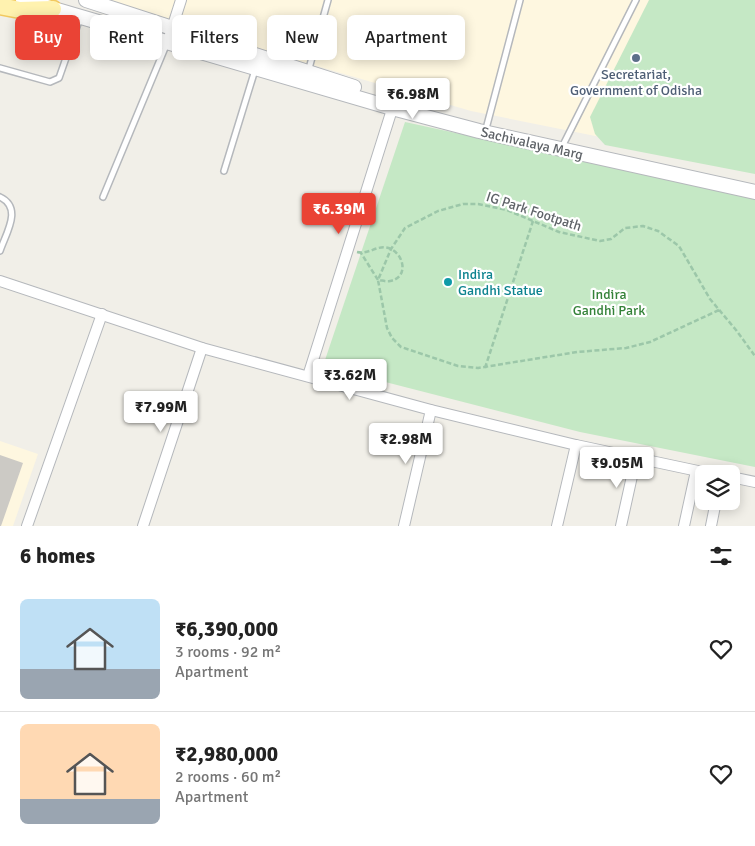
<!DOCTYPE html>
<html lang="en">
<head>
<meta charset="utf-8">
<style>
  :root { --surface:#fff; --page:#f2f2f2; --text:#222; --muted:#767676; --line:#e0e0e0; --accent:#ea4335 }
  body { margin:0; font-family:Signika,sans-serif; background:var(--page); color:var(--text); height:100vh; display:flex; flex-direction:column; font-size:19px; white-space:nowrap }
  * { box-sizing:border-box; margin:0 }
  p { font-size:16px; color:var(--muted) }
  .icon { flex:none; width:28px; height:28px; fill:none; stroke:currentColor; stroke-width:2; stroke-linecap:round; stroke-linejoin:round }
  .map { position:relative; height:526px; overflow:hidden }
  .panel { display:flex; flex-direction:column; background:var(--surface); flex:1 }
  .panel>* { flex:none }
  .hud { position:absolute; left:15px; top:15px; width:500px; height:45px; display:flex; gap:10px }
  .tools { position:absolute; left:695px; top:465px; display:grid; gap:10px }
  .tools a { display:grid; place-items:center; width:45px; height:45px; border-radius:8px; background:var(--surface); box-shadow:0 2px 12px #0003; font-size:25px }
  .price { position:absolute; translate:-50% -42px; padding:0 11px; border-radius:5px; background:#fff; color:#222; font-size:16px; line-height:32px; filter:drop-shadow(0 1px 2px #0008) }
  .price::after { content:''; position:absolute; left:50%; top:30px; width:15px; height:11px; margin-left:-8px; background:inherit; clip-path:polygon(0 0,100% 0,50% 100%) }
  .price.current { background:var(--accent); color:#fff }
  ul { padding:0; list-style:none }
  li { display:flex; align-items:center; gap:15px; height:125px; padding:0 20px }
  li+li { border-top:1px solid var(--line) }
  li span { display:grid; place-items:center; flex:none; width:140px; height:100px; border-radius:8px; color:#555 }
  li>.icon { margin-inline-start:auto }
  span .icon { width:60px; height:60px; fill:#fffc; stroke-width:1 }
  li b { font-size:21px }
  h2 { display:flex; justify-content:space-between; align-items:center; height:60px; padding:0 20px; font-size:21px }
  .chip { padding:0 18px; border-radius:8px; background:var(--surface); box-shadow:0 2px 12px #0003; font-size:18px; line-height:45px }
  .chip.current { background:var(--accent); color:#fff }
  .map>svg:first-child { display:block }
  .commercial { fill:#fef7e0 }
  .green { fill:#c5e8c5 }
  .building { fill:#cccac5 }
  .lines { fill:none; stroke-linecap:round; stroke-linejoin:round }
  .service-casing { stroke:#b5b8bc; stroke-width:8 }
  .minor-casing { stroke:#b5b8bc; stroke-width:12 }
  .tertiary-casing { stroke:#b5b8bc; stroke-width:16 }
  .primary-casing { stroke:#f2c960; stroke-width:19 }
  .path { stroke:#9cc7a9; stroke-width:2.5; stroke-dasharray:5 2.5; stroke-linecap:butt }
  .service { stroke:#fff; stroke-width:5 }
  .minor { stroke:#fff; stroke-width:10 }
  .tertiary { stroke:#fff; stroke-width:14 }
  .primary { stroke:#fff2af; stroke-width:16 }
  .service-dot { fill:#5c6f8a; stroke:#fff; stroke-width:2 }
  .culture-dot { fill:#0f9aa8; stroke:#fff; stroke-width:2 }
  .labels { text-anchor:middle; stroke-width:4.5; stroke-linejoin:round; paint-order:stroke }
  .service-label { font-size:14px; fill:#4e5e75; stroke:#fff }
  .street-label { font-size:14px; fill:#5f6368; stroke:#fff }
  .culture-label { font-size:14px; fill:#0d838f; stroke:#fff; text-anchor:start }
  .park-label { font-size:14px; fill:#348238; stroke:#fff }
</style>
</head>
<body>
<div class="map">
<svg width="755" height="526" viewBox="0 0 755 526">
  <rect width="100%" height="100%" fill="#f1efe8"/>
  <g class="commercial">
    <polygon points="111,0 755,0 755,168 471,111 183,27"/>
    <polygon points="0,441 38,454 13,526 0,526"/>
  </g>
  <g class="green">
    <polygon points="649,0 755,0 755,174 605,145 595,134 590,117"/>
    <polygon points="405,122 755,198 755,467 580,432 323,366"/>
  </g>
  <polygon class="building" points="0,455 23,463 1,526 0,526"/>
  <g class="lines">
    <defs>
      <g id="service">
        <polyline points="0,68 50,82 59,78 80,18"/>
        <polyline points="308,72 328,0"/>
        <polyline points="487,125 520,0"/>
        <polyline points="563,145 636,0"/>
        <polyline points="224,171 255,70"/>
        <path d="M0,197C23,208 6,233 0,251"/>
        <polyline points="103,197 167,43"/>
      </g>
      <g id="minor">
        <polyline points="168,41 181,0"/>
        <polyline points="0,281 202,348 431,410 576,445 712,474"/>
        <polyline points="308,376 395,100"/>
        <polyline points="731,477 755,482"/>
        <polyline points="27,526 102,314"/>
        <polyline points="143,526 202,348"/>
        <polyline points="404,526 431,410"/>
        <polyline points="557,526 576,445"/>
        <polyline points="621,526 636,458"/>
        <polyline points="684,526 696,471"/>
        <polyline points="711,526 716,501"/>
      </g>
      <g id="tertiary">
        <polyline points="23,0 392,108 479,131 755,192"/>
        <polyline points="86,0 354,87"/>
      </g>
      <polyline id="primary" points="0,6 20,10 53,9"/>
    </defs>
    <use href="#service" class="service-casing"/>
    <use href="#minor" class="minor-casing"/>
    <use href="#tertiary" class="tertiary-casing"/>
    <use href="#primary" class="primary-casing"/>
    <g class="path">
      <path d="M357,252C370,255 378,243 391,249C405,256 408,278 390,281C386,282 381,280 378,280L361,253"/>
      <polyline points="719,310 650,342 626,348 577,352 478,368 458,366 401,347 392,338 387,328 378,280 391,249 405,228 438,211 463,204 478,204 507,210 559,232 600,241 611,239 625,228 643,226 658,231 679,246 710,299 736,330 755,356"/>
      <polyline points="485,368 533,221"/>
    </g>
    <use href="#service" class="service"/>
    <use href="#minor" class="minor"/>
    <use href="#tertiary" class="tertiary"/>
    <use href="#primary" class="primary"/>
  </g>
  <circle class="service-dot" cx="636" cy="58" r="5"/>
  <circle class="culture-dot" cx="448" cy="282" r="5"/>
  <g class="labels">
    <g class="service-label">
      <text x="636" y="79">Secretariat,<tspan x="636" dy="16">Government of Odisha</tspan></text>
    </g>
    <g class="street-label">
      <text transform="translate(532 143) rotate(13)" y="5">Sachivalaya Marg</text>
      <text transform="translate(534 211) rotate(18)" y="5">IG Park Footpath</text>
    </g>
    <g class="culture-label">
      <text x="458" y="279">Indira<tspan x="458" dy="16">Gandhi Statue</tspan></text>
    </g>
    <g class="park-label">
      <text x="609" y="299">Indira<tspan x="609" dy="16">Gandhi Park</tspan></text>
    </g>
  </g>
</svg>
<div class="tools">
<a><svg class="icon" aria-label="layers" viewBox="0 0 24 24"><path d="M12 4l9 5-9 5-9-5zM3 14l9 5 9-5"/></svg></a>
</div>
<b class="price" style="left:413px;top:120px">₹6.98M</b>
<b class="price current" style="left:339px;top:235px">₹6.39M</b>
<b class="price" style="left:350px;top:401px">₹3.62M</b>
<b class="price" style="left:161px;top:433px">₹7.99M</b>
<b class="price" style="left:406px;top:465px">₹2.98M</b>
<b class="price" style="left:617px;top:489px">₹9.05M</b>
<div class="hud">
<a class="chip current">Buy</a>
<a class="chip">Rent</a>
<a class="chip">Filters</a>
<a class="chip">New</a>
<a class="chip">Apartment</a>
</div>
</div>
<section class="panel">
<h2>6 homes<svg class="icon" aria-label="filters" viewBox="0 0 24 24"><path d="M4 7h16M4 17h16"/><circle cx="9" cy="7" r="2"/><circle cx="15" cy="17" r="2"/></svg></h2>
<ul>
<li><span style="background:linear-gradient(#bfe0f5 70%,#9aa5b1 0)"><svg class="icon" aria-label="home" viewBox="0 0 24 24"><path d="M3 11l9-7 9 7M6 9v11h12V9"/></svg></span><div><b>₹6,390,000</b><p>3 rooms · 92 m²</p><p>Apartment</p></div><svg class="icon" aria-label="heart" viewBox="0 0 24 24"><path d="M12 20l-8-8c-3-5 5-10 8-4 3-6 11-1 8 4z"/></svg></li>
<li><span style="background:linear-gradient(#ffd9b3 75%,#9aa5b1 0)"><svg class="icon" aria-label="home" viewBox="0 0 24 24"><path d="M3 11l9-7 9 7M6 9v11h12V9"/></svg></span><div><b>₹2,980,000</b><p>2 rooms · 60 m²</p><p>Apartment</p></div><svg class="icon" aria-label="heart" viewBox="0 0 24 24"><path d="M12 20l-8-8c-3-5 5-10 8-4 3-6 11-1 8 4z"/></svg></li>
</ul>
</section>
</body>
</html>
